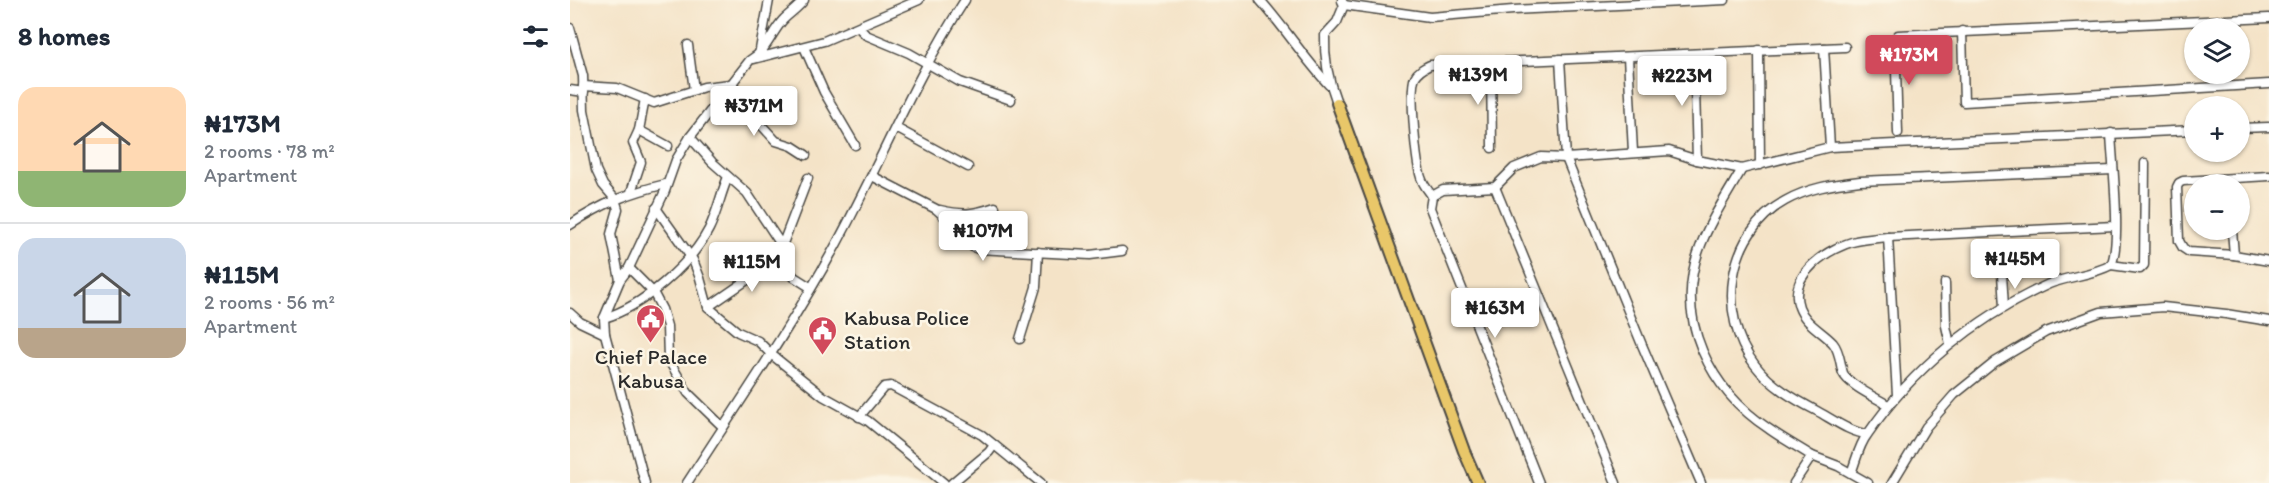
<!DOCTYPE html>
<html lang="en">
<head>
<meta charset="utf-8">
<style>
  :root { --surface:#fff; --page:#f6f6f7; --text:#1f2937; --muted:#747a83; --line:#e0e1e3; --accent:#d1495b }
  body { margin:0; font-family:Itim,sans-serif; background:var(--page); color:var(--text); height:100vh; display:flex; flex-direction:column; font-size:22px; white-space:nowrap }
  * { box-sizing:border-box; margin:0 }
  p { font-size:20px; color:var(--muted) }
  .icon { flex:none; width:33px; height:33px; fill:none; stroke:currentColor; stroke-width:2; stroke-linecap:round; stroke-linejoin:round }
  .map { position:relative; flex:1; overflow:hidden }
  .drawer { display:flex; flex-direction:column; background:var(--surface); width:570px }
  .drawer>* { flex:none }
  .tools { position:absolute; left:1614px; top:18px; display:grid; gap:12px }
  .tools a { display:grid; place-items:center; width:66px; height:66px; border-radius:50%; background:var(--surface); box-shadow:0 2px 4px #0004; font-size:30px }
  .price { position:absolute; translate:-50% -51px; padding:0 14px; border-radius:6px; background:#fff; color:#222; font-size:20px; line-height:39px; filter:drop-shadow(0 2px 3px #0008) }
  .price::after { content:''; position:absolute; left:50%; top:36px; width:18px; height:14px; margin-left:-9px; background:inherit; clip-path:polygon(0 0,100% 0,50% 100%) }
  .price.active { background:var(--accent); color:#fff }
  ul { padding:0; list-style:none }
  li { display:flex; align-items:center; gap:18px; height:150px; padding:0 18px }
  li+li { border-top:2px solid var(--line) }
  li span { display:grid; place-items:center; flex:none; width:168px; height:120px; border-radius:18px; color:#555 }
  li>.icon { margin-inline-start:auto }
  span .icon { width:72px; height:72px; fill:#fffc; stroke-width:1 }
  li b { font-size:26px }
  h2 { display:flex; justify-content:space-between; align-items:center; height:72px; padding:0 18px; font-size:26px }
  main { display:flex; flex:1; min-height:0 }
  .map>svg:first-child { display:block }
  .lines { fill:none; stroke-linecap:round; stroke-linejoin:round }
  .minor-casing { stroke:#494742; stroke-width:11 }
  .major-casing { stroke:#494742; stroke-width:14 }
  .minor { stroke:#fff; stroke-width:8 }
  .major { stroke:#e9c769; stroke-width:10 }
  .labels { text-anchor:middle; stroke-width:5; stroke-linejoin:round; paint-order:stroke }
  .poi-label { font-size:21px; fill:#2b2b2b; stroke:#fcf5e5; text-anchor:start }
</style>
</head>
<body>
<main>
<section class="drawer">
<h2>8 homes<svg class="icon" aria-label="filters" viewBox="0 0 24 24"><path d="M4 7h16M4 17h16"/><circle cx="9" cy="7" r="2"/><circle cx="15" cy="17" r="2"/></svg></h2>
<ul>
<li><span style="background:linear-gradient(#ffd9b3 70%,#8fb573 0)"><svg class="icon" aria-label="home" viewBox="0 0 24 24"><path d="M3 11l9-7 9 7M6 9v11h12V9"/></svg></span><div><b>₦173M</b><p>2 rooms · 78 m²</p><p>Apartment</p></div></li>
<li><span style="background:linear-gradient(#c9d6e8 75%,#b9a48a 0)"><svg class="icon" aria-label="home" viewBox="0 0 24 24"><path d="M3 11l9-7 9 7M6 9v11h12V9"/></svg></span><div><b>₦115M</b><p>2 rooms · 56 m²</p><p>Apartment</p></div></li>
</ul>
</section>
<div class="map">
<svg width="1699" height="483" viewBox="0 0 1699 483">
  <rect width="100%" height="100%" fill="#fcf5e5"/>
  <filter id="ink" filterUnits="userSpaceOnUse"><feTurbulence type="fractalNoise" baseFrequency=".0167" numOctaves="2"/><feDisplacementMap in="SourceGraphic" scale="12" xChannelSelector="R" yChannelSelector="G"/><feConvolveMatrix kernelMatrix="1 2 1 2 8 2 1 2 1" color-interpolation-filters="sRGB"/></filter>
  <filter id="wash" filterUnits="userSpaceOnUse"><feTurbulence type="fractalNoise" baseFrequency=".008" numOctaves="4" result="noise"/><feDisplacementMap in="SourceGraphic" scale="24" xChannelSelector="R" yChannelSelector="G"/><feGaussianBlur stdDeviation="1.35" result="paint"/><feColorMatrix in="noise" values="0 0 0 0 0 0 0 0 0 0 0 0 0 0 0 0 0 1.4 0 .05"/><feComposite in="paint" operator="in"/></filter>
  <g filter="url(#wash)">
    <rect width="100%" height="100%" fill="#f4e3c7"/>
  </g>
  <g filter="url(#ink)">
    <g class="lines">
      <defs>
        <g id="minor">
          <path d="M690,0C714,27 734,58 759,85"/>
          <polyline points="774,5 860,17 943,10 1155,0"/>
          <polyline points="288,27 296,35 339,53 390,82 441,100"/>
          <polyline points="0,28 13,76 14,110 26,170 33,185 45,199 48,209 41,234 50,280 34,318 35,334 75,483"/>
          <polyline points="1392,31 1394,102 1699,84"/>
          <polyline points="118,45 124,90"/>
          <polyline points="234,47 254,92 285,145"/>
          <polyline points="1254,48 1260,147"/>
          <polyline points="1189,50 1190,165"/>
          <polyline points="1124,54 1127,160"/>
          <polyline points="189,55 199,0"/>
          <polyline points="1058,57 1063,152"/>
          <polyline points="184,59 254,41 349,0"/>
          <polyline points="990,59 996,158 1072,345 1131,483"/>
          <polyline points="921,63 922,148"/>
          <path d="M13,86L47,88L84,103L134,87L160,84C173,93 181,99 182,115L206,141L222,146L236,155"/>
          <polyline points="0,90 14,92"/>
          <path d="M767,103C758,80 754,59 755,35L767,22L774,5L772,1"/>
          <polyline points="326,128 398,167"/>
          <polyline points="1670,128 1699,127"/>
          <polyline points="69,130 98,146"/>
          <polyline points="1328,133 1325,39 1328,35 1699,18"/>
          <polyline points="120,137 142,162 177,193 212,246 215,266 224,277 240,287"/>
          <path d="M1172,169C1157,195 1139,222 1129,250C1104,320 1140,390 1199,429C1213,439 1228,447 1242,456"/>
          <polyline points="302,176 366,209 388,229 403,247 408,249 520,255 552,251"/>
          <polyline points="1699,176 1613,181 1609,183 1607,187 1609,241 1613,248 1619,252 1664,255 1699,261"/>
          <polyline points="925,187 1046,483"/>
          <polyline points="61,192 71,162 63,143 69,130 75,99"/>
          <polyline points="862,196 873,190 925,187 944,168 971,157 996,158 1099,151 1127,160 1172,169 1260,147 1624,130"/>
          <polyline points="86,208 123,260 130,278 138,307 168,332 188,341 202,355 253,396 298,421 374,483"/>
          <path d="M370,210C392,215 403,215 425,207"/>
          <path d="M0,225C33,203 58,193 96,184"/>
          <polyline points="1662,230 1664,255"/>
          <polyline points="1318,237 1327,395"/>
          <polyline points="212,246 238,178"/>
          <polyline points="1541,265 1570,269 1574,265 1575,163"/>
          <polyline points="59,268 83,292 92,309 97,326 98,359 118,393 153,427"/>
          <polyline points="1432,274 1434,307"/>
          <path d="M50,280L59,268L95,191L106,160L120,137L180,60C197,51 201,33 213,20C220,13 228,8 234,0"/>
          <polyline points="1375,283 1376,326 1380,344"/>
          <polyline points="138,307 212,256"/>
          <polyline points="0,313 10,322 35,334"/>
          <path d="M34,318C72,307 121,264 139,229C147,213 151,193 158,177"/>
          <polyline points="450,339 466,287 468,252"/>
          <path d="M1318,405C1307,398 1278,385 1273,373C1270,364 1270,351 1263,343C1252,331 1235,324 1229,307C1217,274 1260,247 1286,241C1297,239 1308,238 1318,237L1545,226"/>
          <polyline points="289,417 314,387 321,386 412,435 471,483"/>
          <path d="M1297,434C1281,433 1262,419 1247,411C1224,399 1201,386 1185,365C1146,315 1157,233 1215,201C1238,188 1263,184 1290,181L1543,170"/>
          <path d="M1281,473C1286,461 1289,445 1297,435C1342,369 1406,317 1479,284C1499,276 1523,275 1541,265C1552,243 1542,161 1541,133"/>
          <path d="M117,483C168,404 221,327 266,245C310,164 345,77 395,0"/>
          <polyline points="382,483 419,452 424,445"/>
          <path d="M969,483L860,208L862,196C859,191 854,186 852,180C846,167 839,89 845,77C848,71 854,68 860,65L1275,47"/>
          <polyline points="1224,483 1242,456 1268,466 1298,483"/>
          <polyline points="1322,483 1356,427 1384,395 1425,362 1476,332 1531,312 1593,307 1656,314 1699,321"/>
        </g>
        <polyline id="major" points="767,103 894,451 908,483"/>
      </defs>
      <use href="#minor" class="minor-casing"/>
      <use href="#major" class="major-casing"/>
      <use href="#minor" class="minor"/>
      <use href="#major" class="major"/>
    </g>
  </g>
  <defs>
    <symbol id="civic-pin" viewBox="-11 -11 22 30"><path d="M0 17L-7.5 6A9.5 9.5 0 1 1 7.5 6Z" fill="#d1495b" stroke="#fcf5e5"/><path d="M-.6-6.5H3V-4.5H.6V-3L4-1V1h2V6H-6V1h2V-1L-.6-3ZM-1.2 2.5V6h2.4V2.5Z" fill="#fff"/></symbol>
  </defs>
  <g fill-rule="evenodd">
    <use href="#civic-pin" x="64" y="302" width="33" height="45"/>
    <use href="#civic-pin" x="236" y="314" width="33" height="45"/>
  </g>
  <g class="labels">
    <g class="poi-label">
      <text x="274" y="325">Kabusa Police<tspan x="274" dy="24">Station</tspan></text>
      <text x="81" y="364" text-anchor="middle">Chief Palace<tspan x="81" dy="24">Kabusa</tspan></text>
    </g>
  </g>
</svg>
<div class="tools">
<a><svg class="icon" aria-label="layers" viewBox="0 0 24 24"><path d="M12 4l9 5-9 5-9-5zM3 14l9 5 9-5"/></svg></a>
<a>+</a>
<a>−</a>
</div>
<b class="price active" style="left:1339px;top:86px">₦173M</b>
<b class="price" style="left:908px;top:106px">₦139M</b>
<b class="price" style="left:1112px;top:107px">₦223M</b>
<b class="price" style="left:184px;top:137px">₦371M</b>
<b class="price" style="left:413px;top:262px">₦107M</b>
<b class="price" style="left:1445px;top:290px">₦145M</b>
<b class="price" style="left:182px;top:293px">₦115M</b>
<b class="price" style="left:925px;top:339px">₦163M</b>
</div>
</main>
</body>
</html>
